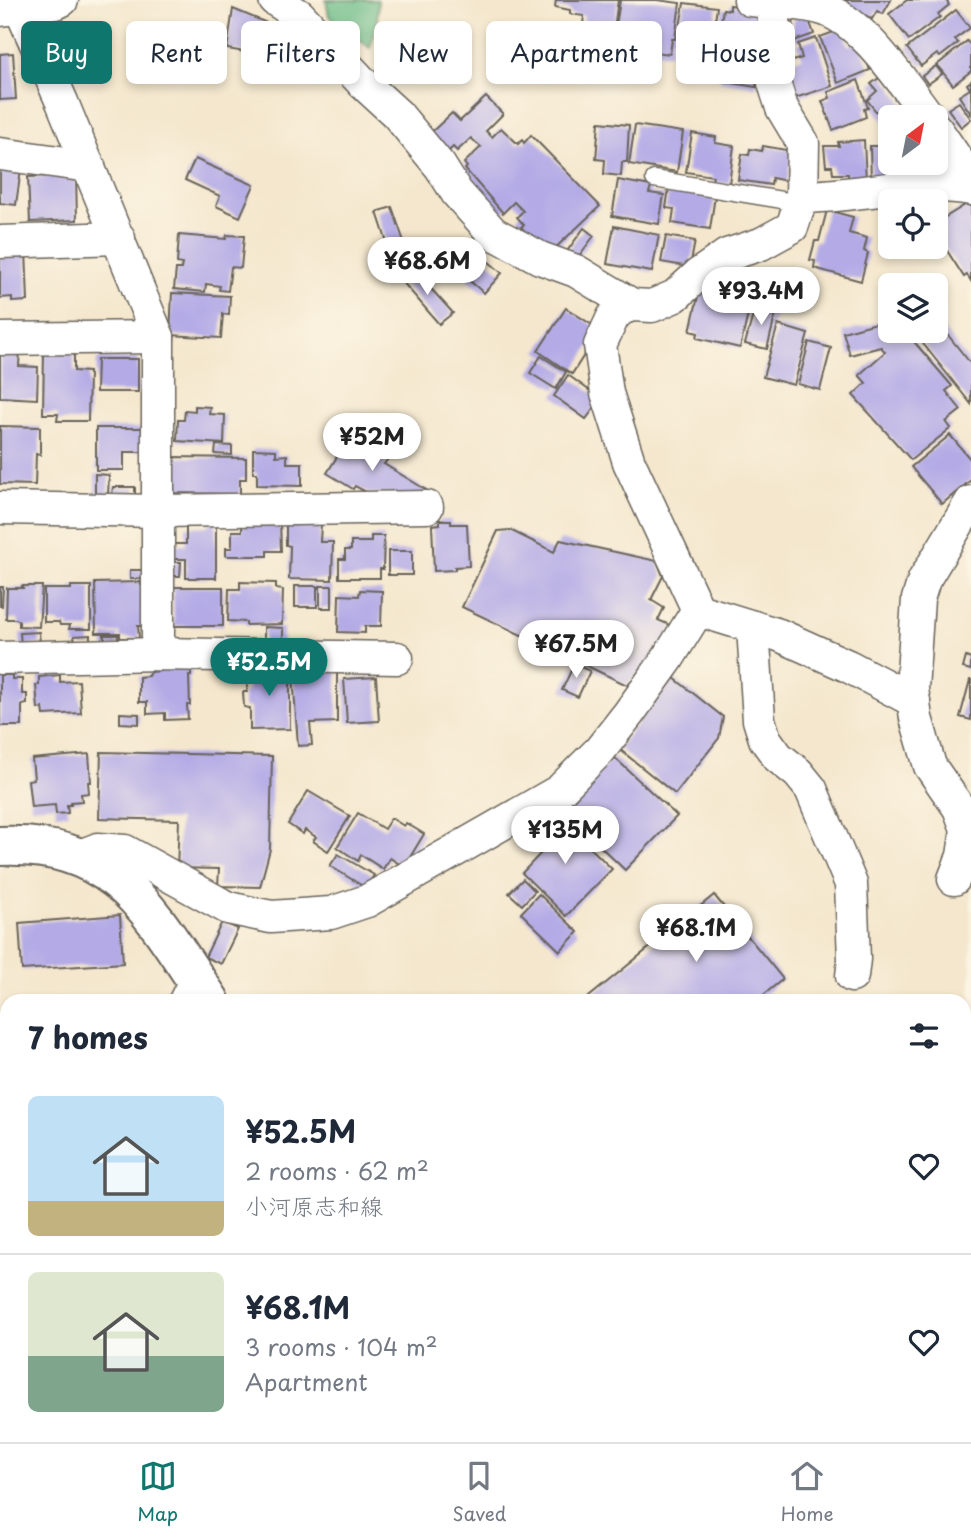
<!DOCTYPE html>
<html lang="en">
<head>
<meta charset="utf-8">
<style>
  :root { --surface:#fff; --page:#f6f6f7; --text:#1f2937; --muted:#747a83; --line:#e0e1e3; --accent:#0f766e }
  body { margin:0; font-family:"Playpen Sans","Klee One",sans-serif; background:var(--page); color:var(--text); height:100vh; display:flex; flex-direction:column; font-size:26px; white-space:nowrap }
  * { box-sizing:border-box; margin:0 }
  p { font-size:23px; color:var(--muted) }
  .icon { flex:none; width:38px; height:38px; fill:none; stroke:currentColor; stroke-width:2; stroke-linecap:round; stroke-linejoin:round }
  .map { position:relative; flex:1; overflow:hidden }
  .details { position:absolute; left:0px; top:994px; width:971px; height:448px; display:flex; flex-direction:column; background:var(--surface); border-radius:21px 21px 0 0; box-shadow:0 4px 10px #0003 }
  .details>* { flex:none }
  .guide { position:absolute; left:21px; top:21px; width:929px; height:63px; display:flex; gap:14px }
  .needle { width:46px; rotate:32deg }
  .fabs { position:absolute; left:878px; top:105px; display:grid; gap:14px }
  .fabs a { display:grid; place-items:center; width:70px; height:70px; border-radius:10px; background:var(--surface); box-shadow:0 4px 10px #0003; font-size:35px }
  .price { position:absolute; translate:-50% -60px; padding:0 16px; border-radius:24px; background:#fff; color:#222; font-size:23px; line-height:46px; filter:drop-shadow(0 2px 4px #0008) }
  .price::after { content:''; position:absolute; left:50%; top:42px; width:21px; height:16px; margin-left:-10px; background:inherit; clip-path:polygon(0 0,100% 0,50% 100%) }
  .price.on { background:var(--accent); color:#fff }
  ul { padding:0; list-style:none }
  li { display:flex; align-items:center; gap:21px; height:175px; padding:0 28px }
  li+li { border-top:2px solid var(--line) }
  li span { display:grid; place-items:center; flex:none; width:196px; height:140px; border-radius:10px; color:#555 }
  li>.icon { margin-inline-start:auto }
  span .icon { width:84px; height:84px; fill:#fffc; stroke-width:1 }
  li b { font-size:30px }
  h2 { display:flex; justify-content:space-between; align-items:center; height:84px; padding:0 28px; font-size:30px }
  .chip { padding:0 24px; border-radius:10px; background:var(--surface); box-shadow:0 4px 10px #0003; font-size:24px; line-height:63px }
  .chip.on { background:var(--accent); color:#fff }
  .menu { display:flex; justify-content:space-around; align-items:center; height:98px; border-top:2px solid var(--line); background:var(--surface); font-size:19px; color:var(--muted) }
  .menu a { display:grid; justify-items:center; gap:4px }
  .menu .on { color:var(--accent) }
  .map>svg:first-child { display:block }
  .forest { fill:#6dbc87; stroke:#446c52; stroke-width:2 }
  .building { fill:#b4abe6 }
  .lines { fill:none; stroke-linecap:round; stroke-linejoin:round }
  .lane-casing { stroke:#68635a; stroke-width:19 }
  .street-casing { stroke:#68635a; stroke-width:35 }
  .secondary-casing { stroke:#68635a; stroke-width:42 }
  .lane { stroke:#fff; stroke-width:16 }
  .street { stroke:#fff; stroke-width:32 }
  .secondary { stroke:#fff; stroke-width:38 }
</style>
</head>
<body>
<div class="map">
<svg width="971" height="1442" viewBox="0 0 971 1442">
  <rect width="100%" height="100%" fill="#fcf5e5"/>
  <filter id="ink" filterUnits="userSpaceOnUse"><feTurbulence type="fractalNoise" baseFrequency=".0143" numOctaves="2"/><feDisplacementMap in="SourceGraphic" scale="14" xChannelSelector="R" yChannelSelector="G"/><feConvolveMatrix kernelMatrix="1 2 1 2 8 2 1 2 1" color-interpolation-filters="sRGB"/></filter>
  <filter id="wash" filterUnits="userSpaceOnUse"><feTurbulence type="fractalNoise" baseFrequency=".00686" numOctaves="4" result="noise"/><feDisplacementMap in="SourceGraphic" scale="28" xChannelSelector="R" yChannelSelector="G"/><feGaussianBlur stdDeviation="1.57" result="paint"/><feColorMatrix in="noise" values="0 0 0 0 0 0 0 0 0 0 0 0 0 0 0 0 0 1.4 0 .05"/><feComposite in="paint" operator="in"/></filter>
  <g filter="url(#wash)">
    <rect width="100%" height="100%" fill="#f4e7cd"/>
    <g class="forest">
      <polygon points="326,0 378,0 377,22 370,48 329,16"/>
      <polygon points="0,1431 7,1435 34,1442 0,1442"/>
      <polygon points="424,1435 564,1435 569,1442 422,1442"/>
    </g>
    <g id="blocks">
      <g class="building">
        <polygon points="556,0 618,0 614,29 583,24 584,16 570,14 570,10 555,7"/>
        <polygon points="620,0 657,0 680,3 675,39 672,39 670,54 654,52 656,38 645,37 646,29 628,26 626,41 614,39"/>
        <polygon points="845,0 891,0 883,14 877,11 872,19 843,2"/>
        <polygon points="907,0 946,0 949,5 938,14 940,17 909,40 889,14"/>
        <polygon points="684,3 717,7 709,64 679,60 684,27 680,27"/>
        <polygon points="730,5 763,10 757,48 718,41 723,9 730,10"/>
        <polygon points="233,9 279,28 275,57 227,49"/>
        <polygon points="956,10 970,28 955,39 958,43 940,57 937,54 921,66 907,48"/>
        <polygon points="807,14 814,34 791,42 794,19"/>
        <polygon points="842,29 849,46 859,41 870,70 838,83 820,37"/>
        <polygon points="816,38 832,86 795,98 785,68 791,66 789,62 802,58 798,44"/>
        <polygon points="967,41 971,46 971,71 953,85 937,65"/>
        <polygon points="717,47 753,53 752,59 760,61 756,87 720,81 721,77 712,76"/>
        <polygon points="13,53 16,99 0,100 0,54"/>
        <polygon points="936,66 942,74 928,84 922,76"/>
        <polygon points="883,75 913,117 891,117 891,130 867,100 877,91 871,84"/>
        <polygon points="858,80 868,108 864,109 866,117 833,130 822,101 830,98 828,92"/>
        <polygon points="971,81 971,114 959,96 970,89 967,84"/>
        <polygon points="486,97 503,114 486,131 492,137 501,128 518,144 522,140 524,143 531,135 600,206 551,252 539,246 521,227 524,225 517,217 523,211 514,202 503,213 465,169 467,167 464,163 481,147 471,138 457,151 453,147 441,159 423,140 452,113 460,121"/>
        <polygon points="959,102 971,119 961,127 948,109"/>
        <polygon points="599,122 629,125 627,162 622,162 621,176 604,174 605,160 596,159"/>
        <polygon points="635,125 683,132 677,172 629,164"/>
        <polygon points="692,133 716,137 715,143 734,146 729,184 712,181 713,176 686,172"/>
        <polygon points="864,140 866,181 849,182 848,174 833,174 832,166 826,166 824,146 839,146 838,142"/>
        <polygon points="763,146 792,151 787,181 772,178 771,185 738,180 742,154 749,155 750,149 762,151"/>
        <polygon points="870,146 891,146 891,163 916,163 917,181 871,181"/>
        <polygon points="195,159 254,185 240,217 216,206 220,196 185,180"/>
        <polygon points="0,166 21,169 16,205 0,203"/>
        <polygon points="76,175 77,220 30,222 28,177"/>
        <polygon points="618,180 651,186 649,193 664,195 659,224 612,216"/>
        <polygon points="669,188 715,196 710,229 672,223 674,209 666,208"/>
        <polygon points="970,202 971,204 971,281 967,275 964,277 944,246 939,249 936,244 936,223"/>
        <polygon points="392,207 410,259 394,264 377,212"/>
        <polygon points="827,210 853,217 849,233 867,238 864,251 868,253 861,281 814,268 815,261 810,260 815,241 819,241"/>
        <polygon points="614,226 659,235 652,272 607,264"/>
        <polygon points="584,228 594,236 575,261 565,254"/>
        <polygon points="179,235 226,239 227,235 244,236 241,268 231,267 228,291 219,290 220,286 206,284 205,292 174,289 176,269 181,269 182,264 177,263"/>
        <polygon points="666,236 695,241 690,267 661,262"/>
        <polygon points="462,239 502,273 484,293 444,259"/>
        <polygon points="26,250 28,301 12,302 12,297 0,298 0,251"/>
        <polygon points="414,270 453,313 439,324 401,280"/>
        <polygon points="728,283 754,289 740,348 697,338 698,333 690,331 700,288 726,294"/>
        <polygon points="172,293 230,296 229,315 223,314 221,338 170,335"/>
        <polygon points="756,304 777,309 767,349 745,344"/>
        <polygon points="566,308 600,330 572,374 538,351"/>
        <polygon points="891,319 891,331 905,331 952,386 946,391 961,410 946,422 951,428 911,460 853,395 866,383 859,375 885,352 881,347 850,355 843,332"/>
        <polygon points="936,320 971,364 971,404 913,331 936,331"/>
        <polygon points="778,325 808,334 794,385 763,377"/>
        <polygon points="809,342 831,348 820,390 798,384"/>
        <polygon points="20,346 19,366 38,367 37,399 0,397 0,350"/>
        <polygon points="44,352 74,353 74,371 89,372 88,421 57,421 58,414 43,414"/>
        <polygon points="541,356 566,372 556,389 530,373"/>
        <polygon points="97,359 138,359 138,392 96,392"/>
        <polygon points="568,375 601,399 586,419 554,396"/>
        <polygon points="195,406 210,407 209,414 225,415 224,444 177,441 178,420 184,420 185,410 195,411"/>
        <polygon points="0,426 40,427 40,455 36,454 35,485 0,484"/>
        <polygon points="96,428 148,428 148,452 124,452 124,470 96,470"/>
        <polygon points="950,435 971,460 971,480 942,504 911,467"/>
        <polygon points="354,438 388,459 384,464 428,491 424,497 368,493 355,486 353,489 327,473 340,452 344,454"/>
        <polygon points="216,445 232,446 232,455 215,454"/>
        <polygon points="253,449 276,450 276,456 287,455 287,463 302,463 302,486 257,485 257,473 253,473"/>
        <polygon points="172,457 246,458 246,479 240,479 240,494 171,493"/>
        <polygon points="95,474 109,475 108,495 95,494"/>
        <polygon points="113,487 135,487 135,495 112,495"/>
        <polygon points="216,518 216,578 186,578 186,559 173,559 172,544 186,544 186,527 207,526"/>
        <polygon points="280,520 281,551 267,551 267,556 226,556 226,548 232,548 232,531 242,531 242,521"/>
        <polygon points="440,520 451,520 451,524 467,524 469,566 455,567 455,570 434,571 432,525 440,524"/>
        <polygon points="286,523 321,524 320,542 333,542 332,580 289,579 290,546 286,545"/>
        <polygon points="510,530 554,552 560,540 657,561 663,576 651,600 664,608 658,620 672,626 660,651 627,685 462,607 498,531"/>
        <polygon points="371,536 384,536 383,569 380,569 380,578 339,578 339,559 345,559 345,550 351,550 351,542 371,542"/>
        <rect x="388" y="551" width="24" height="24"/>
        <polygon points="173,562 181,562 180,576 172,576"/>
        <rect x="130" y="570" width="19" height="9"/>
        <polygon points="141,582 141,585 148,585 145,626 138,626 139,638 120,638 120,633 96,633 95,583"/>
        <polygon points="240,582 276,583 276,589 283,590 282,624 246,625 246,622 228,621 229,589 240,589"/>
        <polygon points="22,586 42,586 39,627 19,626 19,621 16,619 6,619 7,588 23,588"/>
        <polygon points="71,586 91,586 91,629 69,629 70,625 60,625 59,622 44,622 44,589 71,589"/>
        <rect x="295" y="586" width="22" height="21"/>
        <rect x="320" y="586" width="12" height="22"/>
        <polygon points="0,587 3,587 2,606 0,606"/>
        <polygon points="173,587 223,587 223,626 174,626"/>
        <polygon points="360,590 382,591 381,626 365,626 365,633 338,632 339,595 359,596"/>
        <polygon points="264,627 283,628 283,648 264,648"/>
        <polygon points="39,632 40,644 21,645 20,633"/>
        <polygon points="90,635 90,646 75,646 74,636"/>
        <polygon points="104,635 118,635 117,648 104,647"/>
        <polygon points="966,657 971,659 971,670 963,668"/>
        <polygon points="574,664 590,671 578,697 562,690"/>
        <polygon points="290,666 290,729 250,730 250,708 244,707 243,692 247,692 248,667"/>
        <polygon points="191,667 191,676 189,676 190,705 187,705 188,719 165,720 165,713 147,714 147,702 139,702 139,677 148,676 150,672 161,671 161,668"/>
        <polygon points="337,671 337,722 310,723 312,745 298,746 293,674"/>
        <polygon points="0,675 12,675 12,679 22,679 22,694 27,694 27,704 22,705 22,726 0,726"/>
        <polygon points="60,675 60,682 79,681 81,713 44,715 43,708 38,709 36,685 39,685 39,677"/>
        <polygon points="376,677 379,721 347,723 344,679"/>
        <polygon points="674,678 723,717 719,738 675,794 618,748"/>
        <polygon points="970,680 971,680 971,720 960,717"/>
        <polygon points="120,713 139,714 139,724 120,723"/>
        <polygon points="101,752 272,756 270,849 260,887 218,886 219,869 177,868 179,820 99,818"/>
        <polygon points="89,754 91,782 88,782 89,793 81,794 82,801 71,802 71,805 67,805 68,813 56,814 55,805 31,807 28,780 34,779 32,759"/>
        <polygon points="614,757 677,816 625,870 563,811"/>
        <polygon points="308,791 350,816 328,851 313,841 316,837 305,830 303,834 288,824"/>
        <polygon points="358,813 384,829 391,818 404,826 406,823 424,834 404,867 390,858 383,869 361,855 358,861 337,847"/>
        <polygon points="557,815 612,869 566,916 522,873 543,851 532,840"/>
        <polygon points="338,854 374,875 366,888 330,866"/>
        <polygon points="523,879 535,891 522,905 509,893"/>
        <polygon points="539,894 578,932 560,951 521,913"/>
        <polygon points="714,895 783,979 756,1001 584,1001"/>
        <polygon points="120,915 123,963 22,970 19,923"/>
        <polygon points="222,922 238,929 221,964 205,957"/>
        <polygon points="7,1138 7,1398 0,1395 0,1144"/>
        <polygon points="964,1409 971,1415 971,1442 839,1442 845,1435 964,1435"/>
        <polygon points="590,1435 720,1435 707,1442 594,1442"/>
        <polygon points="776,1435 823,1435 817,1442 779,1442"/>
      </g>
    </g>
  </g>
  <g filter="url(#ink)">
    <use href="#blocks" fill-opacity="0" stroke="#68635a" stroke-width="2"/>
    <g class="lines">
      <defs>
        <g id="lane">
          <polyline points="654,179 800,203"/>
          <polyline points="176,1001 190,973"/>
        </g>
        <g id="street">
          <polyline points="275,0 299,15 363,83 397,114 440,166 457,193 493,233 540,258 576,271 632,305"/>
          <path d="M750,0C772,3 798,2 820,8C862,19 903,83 929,117"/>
          <polyline points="775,3 771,56 774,83 782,108 803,143 802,197"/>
          <polyline points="20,8 62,102 158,337 158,654"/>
          <polyline points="1,10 56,3 62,0"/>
          <polyline points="936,129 971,180"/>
          <polyline points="0,154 89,166"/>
          <polyline points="0,242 119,238"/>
          <polyline points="0,339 158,337"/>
          <polyline points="0,508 159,511 427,507"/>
          <polyline points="753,627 759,720 765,739 778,757 798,773 811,789 851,884 854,959 852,976"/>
          <polyline points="0,658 158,654 397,658"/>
          <path d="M914,701L848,666L779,635L698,610L629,462L607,393L600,345L613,317L621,309L632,305L652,306L675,296L698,275L727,255L761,244L792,227L802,197C858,197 916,179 971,189"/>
          <polyline points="77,857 98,849 125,851 228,908 271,917 331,913 367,901 559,791 600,750 629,713 667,660 698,610"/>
          <polyline points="954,879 963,856 967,829 959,808 930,766 916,718 912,689 918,599 924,580 971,502"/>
        </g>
        <g id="secondary">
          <path d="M0,846C119,841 152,915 210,1001"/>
          <polyline points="753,1435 757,1442"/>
        </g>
      </defs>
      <use href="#lane" class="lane-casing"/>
      <use href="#street" class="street-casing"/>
      <use href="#secondary" class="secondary-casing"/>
      <use href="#lane" class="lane"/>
      <use href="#street" class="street"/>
      <use href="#secondary" class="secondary"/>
    </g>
  </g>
</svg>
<div class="fabs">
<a><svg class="needle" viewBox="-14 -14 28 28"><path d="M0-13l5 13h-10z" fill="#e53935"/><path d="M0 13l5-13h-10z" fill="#747a83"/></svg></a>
<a><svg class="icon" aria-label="locate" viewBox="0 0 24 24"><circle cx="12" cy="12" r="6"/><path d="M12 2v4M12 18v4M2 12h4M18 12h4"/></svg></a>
<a><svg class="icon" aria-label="layers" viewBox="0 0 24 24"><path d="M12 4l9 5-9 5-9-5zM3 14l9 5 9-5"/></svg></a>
</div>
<b class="price" style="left:427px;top:297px">¥68.6M</b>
<b class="price" style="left:761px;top:327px">¥93.4M</b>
<b class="price" style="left:372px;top:473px">¥52M</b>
<b class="price" style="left:576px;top:680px">¥67.5M</b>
<b class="price on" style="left:269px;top:698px">¥52.5M</b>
<b class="price" style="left:565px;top:866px">¥135M</b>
<b class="price" style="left:696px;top:964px">¥68.1M</b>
<div class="guide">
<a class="chip on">Buy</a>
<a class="chip">Rent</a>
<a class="chip">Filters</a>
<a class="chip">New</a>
<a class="chip">Apartment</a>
<a class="chip">House</a>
</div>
<section class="details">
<h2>7 homes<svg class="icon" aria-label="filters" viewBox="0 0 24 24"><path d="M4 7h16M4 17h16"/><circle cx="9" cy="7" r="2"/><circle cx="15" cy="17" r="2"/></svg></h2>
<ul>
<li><span style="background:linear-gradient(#bfe0f5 75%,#c2b280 0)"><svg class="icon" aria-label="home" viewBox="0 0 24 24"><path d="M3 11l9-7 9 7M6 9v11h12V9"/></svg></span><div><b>¥52.5M</b><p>2 rooms · 62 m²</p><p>小河原志和線</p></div><svg class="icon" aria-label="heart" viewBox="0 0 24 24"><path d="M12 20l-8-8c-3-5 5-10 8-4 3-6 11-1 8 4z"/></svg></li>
<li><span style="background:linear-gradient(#dfe7d0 60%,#7fa58c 0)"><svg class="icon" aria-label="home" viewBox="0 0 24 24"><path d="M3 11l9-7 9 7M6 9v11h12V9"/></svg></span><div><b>¥68.1M</b><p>3 rooms · 104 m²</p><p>Apartment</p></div><svg class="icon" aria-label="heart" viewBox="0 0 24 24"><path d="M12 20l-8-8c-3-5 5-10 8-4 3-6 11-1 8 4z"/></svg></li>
</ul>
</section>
</div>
<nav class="menu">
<a class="on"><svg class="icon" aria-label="map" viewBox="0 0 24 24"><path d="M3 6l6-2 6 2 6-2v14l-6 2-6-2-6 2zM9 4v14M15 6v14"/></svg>Map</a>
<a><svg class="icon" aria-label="saved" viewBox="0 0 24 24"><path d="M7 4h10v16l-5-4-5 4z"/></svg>Saved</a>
<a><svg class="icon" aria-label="home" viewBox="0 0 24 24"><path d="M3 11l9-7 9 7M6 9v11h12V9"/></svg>Home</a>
</nav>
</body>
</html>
